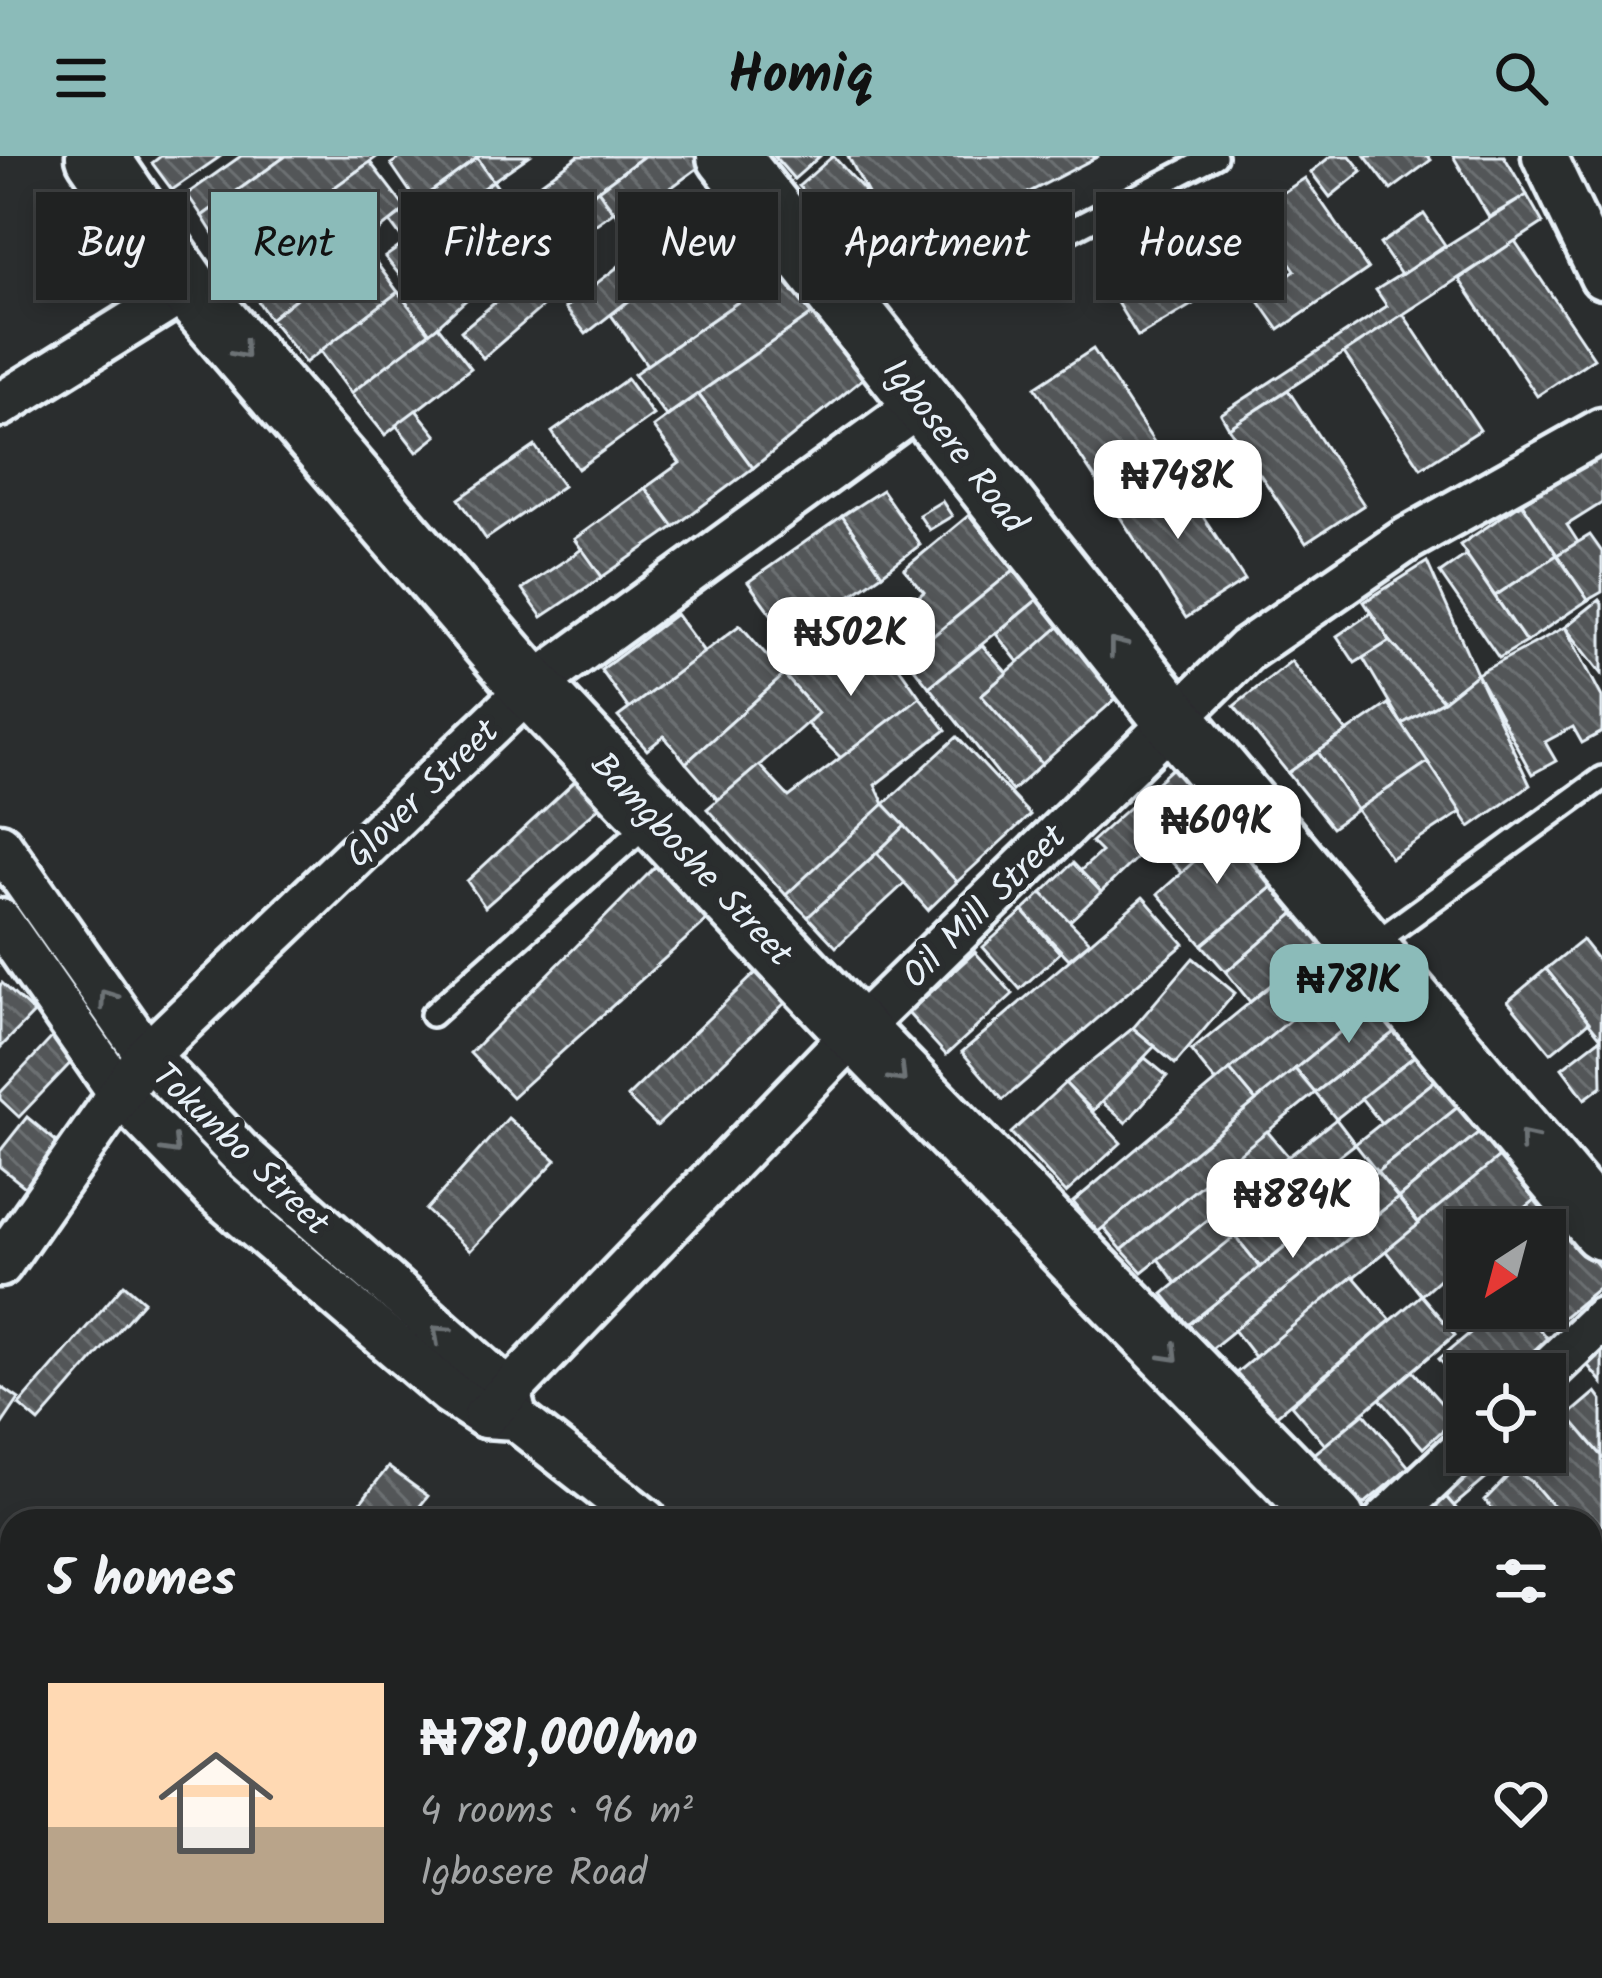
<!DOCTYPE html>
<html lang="en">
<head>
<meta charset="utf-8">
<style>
  :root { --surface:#202222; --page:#2d2f2f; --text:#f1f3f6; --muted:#a2a4a5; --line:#3d3f40; --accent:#8bbbb9 }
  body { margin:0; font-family:Kalam,sans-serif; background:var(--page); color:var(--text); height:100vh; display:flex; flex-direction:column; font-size:45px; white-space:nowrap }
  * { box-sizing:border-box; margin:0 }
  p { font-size:39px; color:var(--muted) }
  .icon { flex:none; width:66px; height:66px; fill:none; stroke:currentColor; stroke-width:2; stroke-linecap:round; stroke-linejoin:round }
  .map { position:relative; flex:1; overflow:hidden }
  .panel { position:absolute; left:0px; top:1353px; width:1602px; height:471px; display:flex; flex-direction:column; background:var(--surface); border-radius:36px 36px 0 0; box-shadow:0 6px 18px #0003,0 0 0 3px var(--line) }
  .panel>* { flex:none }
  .hud { position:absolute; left:36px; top:36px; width:1530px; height:108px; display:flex; gap:24px }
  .needle { width:78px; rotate:216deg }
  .controls { position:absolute; left:1446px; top:1053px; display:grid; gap:24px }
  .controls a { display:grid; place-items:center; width:120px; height:120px; border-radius:0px; background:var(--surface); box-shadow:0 6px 18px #0003,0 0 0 3px var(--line); font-size:60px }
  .price { position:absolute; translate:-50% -102px; padding:0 27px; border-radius:24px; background:#fff; color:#222; font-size:39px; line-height:78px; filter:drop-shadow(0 3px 6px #0008) }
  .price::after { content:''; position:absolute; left:50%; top:72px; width:36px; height:27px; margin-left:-18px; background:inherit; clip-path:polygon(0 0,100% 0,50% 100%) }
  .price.current { background:var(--accent); color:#111 }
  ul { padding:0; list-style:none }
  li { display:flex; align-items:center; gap:36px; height:300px; padding:0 48px }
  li+li { border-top:3px solid var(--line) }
  li span { display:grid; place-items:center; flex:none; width:336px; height:240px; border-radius:0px; color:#555 }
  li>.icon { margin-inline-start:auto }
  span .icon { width:144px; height:144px; fill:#fffc; stroke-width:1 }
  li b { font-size:51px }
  h2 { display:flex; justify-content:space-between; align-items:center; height:144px; padding:0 48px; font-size:51px }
  .chip { padding:0 42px; border-radius:0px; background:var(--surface); box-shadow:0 6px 18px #0003,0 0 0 3px var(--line); font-size:42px; line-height:108px }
  .chip.current { background:var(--accent); color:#111 }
  header { display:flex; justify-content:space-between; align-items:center; height:156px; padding:0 48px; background:var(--accent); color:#111; font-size:54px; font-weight:600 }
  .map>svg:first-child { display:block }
  .building { fill:url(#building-back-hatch); stroke:#e8f1f8; stroke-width:3 }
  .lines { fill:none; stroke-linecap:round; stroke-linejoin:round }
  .service-casing { stroke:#e8f1f8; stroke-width:30 }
  .minor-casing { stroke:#e8f1f8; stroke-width:51 }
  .secondary-casing { stroke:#e8f1f8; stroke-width:69 }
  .service { stroke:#2a2d2e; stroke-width:21 }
  .minor { stroke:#2a2d2e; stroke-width:42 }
  .secondary { stroke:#2a2d2e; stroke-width:60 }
  .oneway { stroke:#6c7275 }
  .labels { text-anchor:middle; stroke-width:12; stroke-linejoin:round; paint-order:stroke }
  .street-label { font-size:36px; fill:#e8f1f8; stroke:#2a2d2e }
</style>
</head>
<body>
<header><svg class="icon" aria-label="menu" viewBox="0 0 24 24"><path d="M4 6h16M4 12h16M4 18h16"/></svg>Homiq<svg class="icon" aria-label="search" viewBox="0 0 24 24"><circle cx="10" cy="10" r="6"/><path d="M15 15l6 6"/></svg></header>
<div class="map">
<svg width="1602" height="1822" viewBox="0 0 1602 1822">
  <defs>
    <pattern id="building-back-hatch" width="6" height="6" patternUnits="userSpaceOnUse" patternTransform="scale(3)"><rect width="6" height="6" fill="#535759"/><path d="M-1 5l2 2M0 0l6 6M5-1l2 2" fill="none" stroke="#6c7072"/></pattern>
  </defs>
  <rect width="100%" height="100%" fill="#2a2d2e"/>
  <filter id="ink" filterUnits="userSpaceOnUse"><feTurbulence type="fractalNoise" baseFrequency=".00833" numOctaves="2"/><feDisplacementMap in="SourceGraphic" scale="24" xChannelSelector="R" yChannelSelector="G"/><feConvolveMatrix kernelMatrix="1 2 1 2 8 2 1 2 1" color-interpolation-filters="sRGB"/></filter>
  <g filter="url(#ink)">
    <g class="building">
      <polygon points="161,0 221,0 172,34 152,7"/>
      <polygon points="241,0 286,0 202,60 187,38"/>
      <polygon points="286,0 378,0 231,106 202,60"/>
      <polygon points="403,0 480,0 417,46 391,8"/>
      <polygon points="480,0 529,0 493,25 477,2"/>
      <polygon points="578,0 644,0 526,87 503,55"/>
      <polygon points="644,0 695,0 702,9 623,67 598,34"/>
      <polygon points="774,0 820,0 794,23"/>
      <polygon points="833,0 865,35 830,65 799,30"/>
      <polygon points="848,0 1099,0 902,102"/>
      <polygon points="1331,0 1350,0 1362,15 1330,41 1311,16"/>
      <polygon points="1365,0 1428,0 1431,4 1391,34"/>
      <polygon points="1453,0 1504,0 1527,39 1489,61"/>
      <polygon points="477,2 493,25 406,88 390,66"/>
      <polygon points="370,6 406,53 343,104 305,52"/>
      <polygon points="1305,22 1368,113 1279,174 1256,141 1295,114 1284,98 1265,111 1236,68"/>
      <polygon points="493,25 506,43 414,137 385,101"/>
      <polygon points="598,34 613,56 541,108 526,87"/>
      <polygon points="1199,34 1227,89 1184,115 1156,68"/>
      <polygon points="1527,39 1543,67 1229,272 1221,258 1387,150 1376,134"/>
      <polygon points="305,52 321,75 247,129 231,106"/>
      <polygon points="692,53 712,79 586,178 565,152"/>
      <polygon points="741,57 787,112 647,209 611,159"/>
      <polygon points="1424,58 1445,89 1401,119 1380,88"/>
      <polygon points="483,69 513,101 430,177 405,145"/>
      <polygon points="321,75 343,104 270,163 247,129"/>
      <polygon points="1515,85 1594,202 1537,240 1459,123"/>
      <polygon points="363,89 398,136 305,207 270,163"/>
      <polygon points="1168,106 1193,148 1138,181 1113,140"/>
      <polygon points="541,108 564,132 483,202 461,175"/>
      <polygon points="793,108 828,147 666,260 634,218"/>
      <polygon points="398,136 430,177 351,237 320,195"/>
      <polygon points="812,158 865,221 753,312 698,238"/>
      <polygon points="1403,158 1480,274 1421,312 1344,197"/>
      <polygon points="438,170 471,212 385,279 351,237"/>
      <polygon points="1093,193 1169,309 1111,347 1035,231"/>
      <polygon points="627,223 653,259 578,313 552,276"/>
      <polygon points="1288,234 1364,349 1306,387 1229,272"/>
      <polygon points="698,238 753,312 674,371 645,332 680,307 653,271"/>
      <polygon points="416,254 437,280 417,296 396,269"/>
      <polygon points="535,290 563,330 486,383 459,343"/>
      <polygon points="1602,294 1602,347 1567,369 1578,386 1557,399 1522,347"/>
      <polygon points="1169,309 1245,424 1186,462 1111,347"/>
      <polygon points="645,332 674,371 602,421 574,383"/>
      <polygon points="882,334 920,389 882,418 842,360"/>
      <polygon points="942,345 952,360 929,374 919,359"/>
      <polygon points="1522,347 1557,399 1495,440 1460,389"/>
      <polygon points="969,359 1014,414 922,489 897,458 924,436 904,413"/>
      <polygon points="842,360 882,418 789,483 748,426"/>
      <polygon points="1590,379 1602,396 1602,436 1588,444 1557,399"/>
      <polygon points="582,393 602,421 542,461 522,433"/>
      <polygon points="1466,399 1526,486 1499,502 1440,417"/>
      <polygon points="1557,399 1588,444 1526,486 1495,440"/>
      <polygon points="1427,406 1477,518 1443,545 1390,485 1364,446"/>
      <polygon points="1014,414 1038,443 929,531 906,502"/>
      <polygon points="849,441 868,465 889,448 913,476 847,529 802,474"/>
      <polygon points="1038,443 1061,469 1019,507 996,478"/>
      <polygon points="1599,444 1602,448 1602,518 1565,471"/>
      <polygon points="1371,457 1390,485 1355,507 1337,480"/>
      <polygon points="676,458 705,497 629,553 601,514"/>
      <polygon points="740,469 784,519 686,607 664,580 647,594 618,561"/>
      <polygon points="1061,469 1121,538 1042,608 981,539"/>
      <polygon points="1565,471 1602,541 1602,576 1582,587 1573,571 1545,586 1556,605 1532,618 1477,518"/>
      <polygon points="1390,485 1443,545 1402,568 1363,502"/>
      <polygon points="982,489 1007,517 981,539 1042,608 1012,635 929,531"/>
      <polygon points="818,493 847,529 888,496 920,541 841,602 807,568 818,557 784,519"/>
      <polygon points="1291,505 1347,576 1288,617 1234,550"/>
      <polygon points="1477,518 1530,629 1470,671 1402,568 1443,545"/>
      <polygon points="784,519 818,557 719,645 686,607"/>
      <polygon points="920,541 946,574 875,629 884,648 786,739 707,653 759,609 789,641"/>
      <polygon points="1388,548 1428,606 1357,654 1318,596"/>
      <polygon points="957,581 1030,659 957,726 884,648"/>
      <polygon points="1318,596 1357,654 1332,672 1288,617"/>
      <polygon points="1428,606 1461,656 1391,702 1357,654"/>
      <polygon points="1173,612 1230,673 1182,717 1153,686 1101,736 1080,715 1101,696 1091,686"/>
      <polygon points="583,618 604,647 485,751 467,725"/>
      <polygon points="884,648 905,670 808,761 786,739"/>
      <polygon points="905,670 957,726 928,754 877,697"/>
      <polygon points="1230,673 1278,726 1202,789 1158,738"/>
      <polygon points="877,697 905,727 836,791 808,761"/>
      <polygon points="663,703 708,763 512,941 470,897"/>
      <polygon points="1073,707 1101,736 1069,766 1042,737"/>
      <polygon points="1278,726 1300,753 1226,816 1202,789"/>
      <polygon points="1042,737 1090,786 1069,803 1023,755"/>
      <polygon points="1143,741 1184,788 1003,944 962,896"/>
      <polygon points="1300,753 1327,783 1250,846 1226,816"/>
      <polygon points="1023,755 1060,797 1020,833 983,791"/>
      <polygon points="1327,783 1352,813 1216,926 1191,895"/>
      <polygon points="1582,784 1602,809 1601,882 1546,813"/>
      <polygon points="975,796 1013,838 946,899 908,857"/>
      <polygon points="1193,802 1235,837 1175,908 1133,872"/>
      <polygon points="760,813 788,844 657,970 627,941"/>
      <polygon points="1352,813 1380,843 1256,945 1230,914"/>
      <polygon points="1546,813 1589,866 1551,897 1508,845"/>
      <polygon points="2,827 34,857 0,892 0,830"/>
      <polygon points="1380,843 1402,870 1315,937 1295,913"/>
      <polygon points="1402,870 1421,895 1336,963 1315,937"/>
      <polygon points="1133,872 1155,890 1093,955 1065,927"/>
      <polygon points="60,873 83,894 19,961 0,943 0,937"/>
      <polygon points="1601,882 1602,930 1585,943 1562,912"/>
      <polygon points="1421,895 1441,920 1381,967 1361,942"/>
      <polygon points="1145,902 1167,920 1126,967 1102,946"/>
      <polygon points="1295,913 1315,937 1122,1094 1102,1070"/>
      <polygon points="1230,914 1256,945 1098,1076 1073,1046"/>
      <polygon points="1441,920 1463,947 1377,1016 1355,988"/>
      <polygon points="1065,927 1121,987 1066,1037 1011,977"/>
      <polygon points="1463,947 1483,973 1398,1042 1377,1016"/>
      <polygon points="27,961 64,992 30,1035 0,1011 0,995"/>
      <polygon points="508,962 556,1004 470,1095 426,1054"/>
      <polygon points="1336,963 1355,988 1176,1127 1158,1103"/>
      <polygon points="1483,973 1503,998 1419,1068 1398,1042"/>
      <polygon points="1267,975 1288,1000 1142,1116 1122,1094"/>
      <polygon points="1503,998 1538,1041 1497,1074 1467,1074 1467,1098 1421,1139 1385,1094"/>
      <polygon points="1327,1006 1352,1036 1316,1064 1292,1035"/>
      <polygon points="1377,1016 1398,1042 1209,1195 1188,1169"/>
      <polygon points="1292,1035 1316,1064 1260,1111 1235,1080"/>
      <polygon points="1538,1041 1570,1077 1545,1098 1545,1074 1497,1074"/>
      <polygon points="1398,1042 1419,1068 1255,1201 1234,1174"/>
      <polygon points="1570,1077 1602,1114 1602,1129 1560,1164 1545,1147 1545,1098"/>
      <polygon points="1235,1080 1260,1111 1188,1169 1163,1138"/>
      <polygon points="1467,1098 1467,1150 1442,1119"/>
      <polygon points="1353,1120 1391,1164 1273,1262 1236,1217"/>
      <polygon points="124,1128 144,1145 39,1266 19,1249"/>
      <polygon points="1421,1139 1455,1179 1325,1289 1291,1249"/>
      <polygon points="1500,1152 1522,1152 1549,1185 1510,1218 1467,1218 1467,1235 1439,1203"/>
      <polygon points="1602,1193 1602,1227 1585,1206"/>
      <polygon points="1413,1215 1455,1263 1423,1292 1380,1243"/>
      <polygon points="0,1230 19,1243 0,1271"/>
      <polygon points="1596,1236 1602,1244 1602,1300 1568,1260"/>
      <polygon points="1364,1257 1409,1311 1358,1353 1313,1299"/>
      <polygon points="1568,1260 1602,1300 1602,1410 1590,1395 1590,1365 1565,1365 1533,1327 1491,1296 1545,1296 1545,1264 1553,1274"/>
      <polygon points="1476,1298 1494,1316 1454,1350 1438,1332"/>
      <polygon points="388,1311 428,1340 408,1365 346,1365"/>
      <polygon points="1514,1314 1533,1327 1565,1365 1502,1365 1485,1344"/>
      <polygon points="1438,1332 1467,1365 1412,1365"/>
      <polygon points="1592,1398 1602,1410 1602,1445 1590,1455"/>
      <polygon points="1602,1445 1602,1494 1590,1504 1590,1455"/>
      <polygon points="0,1503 12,1511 12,1559 0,1585"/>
      <polygon points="1602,1537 1602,1581 1590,1568 1590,1548"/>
      <polygon points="1602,1728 1602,1818 1597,1822 1505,1822 1515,1812 1590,1812 1590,1739"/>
      <polygon points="0,1759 12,1773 12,1793 3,1797"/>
      <polygon points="36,1812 101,1812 106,1822 41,1822"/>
      <polygon points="130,1812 180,1812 173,1822 142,1822"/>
      <polygon points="360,1812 406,1812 402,1822 370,1822 357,1816"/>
      <polygon points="1330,1812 1418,1812 1408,1822 1340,1822"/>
    </g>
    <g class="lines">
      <defs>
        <g id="service">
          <polyline points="966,128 1215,0"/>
          <polyline points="1372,789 1602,622"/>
          <polyline points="432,859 654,662"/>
        </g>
        <g id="minor">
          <polyline points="1544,0 1602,121"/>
          <polyline points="0,249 188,132"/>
          <polyline points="0,689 147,899 239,996 508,1235 515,1261"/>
          <polyline points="0,765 122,940 214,1035 450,1237 485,1260 515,1262 646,1365"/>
          <polyline points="0,1109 147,899 531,531 923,246"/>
          <polyline points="1544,1218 1602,1163"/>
          <polyline points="485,1260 856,875 1246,494 1406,384 1602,274"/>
          <polyline points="1386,1365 1467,1289"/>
          <polyline points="0,1449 12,1456"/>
          <polyline points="1259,1812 1273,1822"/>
          <polyline points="445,1822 449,1812"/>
          <polyline points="612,1822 615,1812"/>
          <polyline points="1012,1822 1018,1812"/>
        </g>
        <g id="secondary">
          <polyline points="97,0 188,132 531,531 856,875 1334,1365"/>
          <polyline points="728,0 1173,562 1602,1073"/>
          <polyline points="1590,1633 1602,1645"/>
        </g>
      </defs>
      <use href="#service" class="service-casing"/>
      <use href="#minor" class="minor-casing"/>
      <use href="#secondary" class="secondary-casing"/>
      <use href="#service" class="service"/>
      <use href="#minor" class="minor"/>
      <use href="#secondary" class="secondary"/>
    </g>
    <defs><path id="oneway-chevron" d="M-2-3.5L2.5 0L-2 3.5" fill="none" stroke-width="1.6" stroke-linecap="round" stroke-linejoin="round" transform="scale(3)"/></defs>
    <g class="oneway">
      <use href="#oneway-chevron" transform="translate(242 195) rotate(49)"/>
      <use href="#oneway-chevron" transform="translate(1116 490) rotate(-128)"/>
      <use href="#oneway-chevron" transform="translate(107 842) rotate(-125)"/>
      <use href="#oneway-chevron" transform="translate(899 919) rotate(46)"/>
      <use href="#oneway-chevron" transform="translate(1527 983) rotate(-130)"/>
      <use href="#oneway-chevron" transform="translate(172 991) rotate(46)"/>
      <use href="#oneway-chevron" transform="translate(440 1177) rotate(-138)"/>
      <use href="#oneway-chevron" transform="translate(1171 1198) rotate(46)"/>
    </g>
  </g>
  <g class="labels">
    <g class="street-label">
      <text transform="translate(956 289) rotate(52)" y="13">Igbosere Road</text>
      <text transform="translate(421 636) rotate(-44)" y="13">Glover Street</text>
      <text transform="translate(693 702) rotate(47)" y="13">Bamgboshe Street</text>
      <text transform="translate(983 749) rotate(-45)" y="13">Oil Mill Street</text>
      <text transform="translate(242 992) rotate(44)" y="13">Tokunbo Street</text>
    </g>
  </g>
</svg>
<div class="controls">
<a><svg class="needle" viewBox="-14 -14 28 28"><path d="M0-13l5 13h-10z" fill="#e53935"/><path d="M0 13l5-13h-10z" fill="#a2a4a5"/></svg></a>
<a><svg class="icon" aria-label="locate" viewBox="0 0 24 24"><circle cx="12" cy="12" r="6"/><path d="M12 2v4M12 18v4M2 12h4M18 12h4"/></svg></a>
</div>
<b class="price" style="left:1178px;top:386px">₦748K</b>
<b class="price" style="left:851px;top:543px">₦502K</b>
<b class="price" style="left:1217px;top:731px">₦609K</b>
<b class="price current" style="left:1349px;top:890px">₦781K</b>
<b class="price" style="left:1293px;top:1105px">₦884K</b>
<div class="hud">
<a class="chip">Buy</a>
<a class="chip current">Rent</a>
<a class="chip">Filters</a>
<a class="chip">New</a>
<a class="chip">Apartment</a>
<a class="chip">House</a>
</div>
<section class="panel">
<h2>5 homes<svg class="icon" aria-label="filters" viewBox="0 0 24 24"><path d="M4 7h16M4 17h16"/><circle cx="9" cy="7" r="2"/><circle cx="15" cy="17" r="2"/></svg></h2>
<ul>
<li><span style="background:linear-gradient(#ffd9b3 60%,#b9a48a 0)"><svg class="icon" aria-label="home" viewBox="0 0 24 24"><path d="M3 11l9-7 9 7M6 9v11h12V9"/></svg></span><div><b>₦781,000/mo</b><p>4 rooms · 96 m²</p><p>Igbosere Road</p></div><svg class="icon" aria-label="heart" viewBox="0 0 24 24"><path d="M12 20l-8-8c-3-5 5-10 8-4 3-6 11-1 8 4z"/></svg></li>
</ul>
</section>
</div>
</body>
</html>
